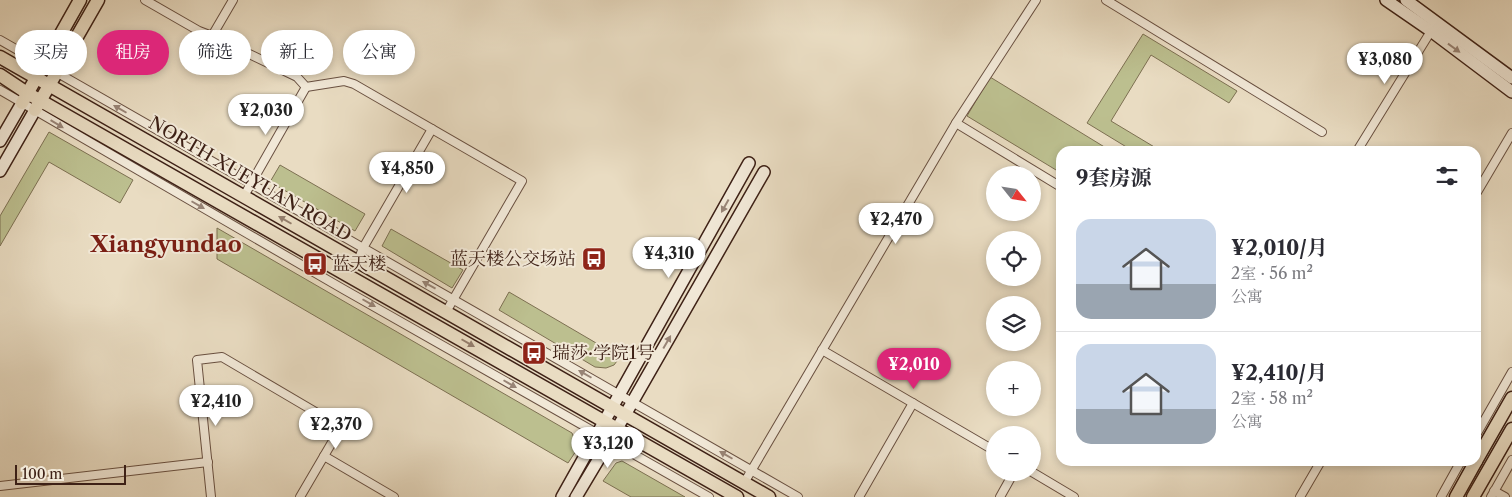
<!DOCTYPE html>
<html lang="zh">
<head>
<meta charset="utf-8">
<style>
  :root { --surface:#fff; --page:#f2f2f3; --text:#2b2b33; --muted:#7c7c81; --line:#e1e1e2; --accent:#db2777 }
  body { margin:0; font-family:"Libre Caslon Text","Noto Serif SC",serif; background:var(--page); color:var(--text); height:100vh; display:flex; flex-direction:column; font-size:19px; white-space:nowrap }
  * { box-sizing:border-box; margin:0 }
  p { font-size:16px; color:var(--muted) }
  .icon { flex:none; width:28px; height:28px; fill:none; stroke:currentColor; stroke-width:2; stroke-linecap:round; stroke-linejoin:round }
  .map { position:relative; flex:1; overflow:hidden }
  .drawer { position:absolute; left:1056px; top:146px; width:425px; height:320px; display:flex; flex-direction:column; background:var(--surface); border-radius:15px; box-shadow:0 2px 8px #0003 }
  .drawer>* { flex:none }
  .hud { position:absolute; left:15px; top:30px; width:475px; height:45px; display:flex; gap:10px }
  .needle { width:32px; rotate:120deg }
  .fabs { position:absolute; left:986px; top:166px; display:grid; gap:10px }
  .fabs a { display:grid; place-items:center; width:55px; height:55px; border-radius:50%; background:var(--surface); box-shadow:0 2px 8px #0003; font-size:25px }
  .scale { position:absolute; left:15px; bottom:12px; width:111px; box-sizing:border-box; padding-left:5px; border:2px solid #3e2116; border-top:0; font-size:14px; line-height:18px; white-space:nowrap; color:#3e2116; -webkit-text-stroke:4px #f1e8d7; paint-order:stroke }
  .price { position:absolute; translate:-50% -42px; padding:0 11px; border-radius:18px; background:#fff; color:#222; font-size:16px; line-height:32px; filter:drop-shadow(0 1px 2px #0008) }
  .price::after { content:''; position:absolute; left:50%; top:30px; width:15px; height:11px; margin-left:-8px; background:inherit; clip-path:polygon(0 0,100% 0,50% 100%) }
  .price.current { background:var(--accent); color:#fff }
  ul { padding:0; list-style:none }
  li { display:flex; align-items:center; gap:15px; height:125px; padding:0 20px }
  li+li { border-top:1px solid var(--line) }
  li span { display:grid; place-items:center; flex:none; width:140px; height:100px; border-radius:15px; color:#555 }
  li>.icon { margin-inline-start:auto }
  span .icon { width:60px; height:60px; fill:#fffc; stroke-width:1 }
  li b { font-size:21px }
  h2 { display:flex; justify-content:space-between; align-items:center; height:60px; padding:0 20px; font-size:21px }
  .tag { padding:0 18px; border-radius:22px; background:var(--surface); box-shadow:0 2px 8px #0003; font-size:18px; line-height:45px }
  .tag.current { background:var(--accent); color:#fff }
  .map>svg:first-child { display:block }
  .green { fill:#bcbf8f; stroke:#7d7052 }
  .lines { fill:none; stroke-linecap:round; stroke-linejoin:round }
  .street-casing { stroke:#695041; stroke-width:10 }
  .secondary-casing { stroke:#3e2116; stroke-width:14 }
  .primary-casing { stroke:#3e2116; stroke-width:15 }
  .street { stroke:#f1e8d7; stroke-width:8 }
  .secondary { stroke:#f1e8d7; stroke-width:11 }
  .primary { stroke:#e9dcc2; stroke-width:12 }
  .oneway { fill:#988476 }
  .oneway2 { fill:#947e6c }
  .labels { text-anchor:middle; stroke-width:4; stroke-linejoin:round; paint-order:stroke }
  .street-label { font-size:18px; fill:#3e2116; stroke:#f1e8d7 }
  .poi-label { font-size:18px; fill:#3e2116; stroke:#f1e8d7; text-anchor:start }
  .district-label { font-size:22px; font-weight:bold; fill:#7a1f14; stroke:#f1e8d7 }
</style>
</head>
<body>
<div class="map">
<svg width="1512" height="497" viewBox="0 0 1512 497">
  <rect width="100%" height="100%" fill="#e9dcc2"/>
  <filter id="stains"><feTurbulence type="fractalNoise" baseFrequency=".004" numOctaves="4"/><feColorMatrix values="0 0 0 0 .2 0 0 0 0 .09 0 0 0 0 .02 0 0 0 .5 -.17"/></filter>
  <radialGradient id="worn" r=".72"><stop offset=".6" stop-color="#630" stop-opacity="0"/><stop offset="1" stop-color="#630" stop-opacity=".3"/></radialGradient>
  <g class="green">
    <polygon points="1143,34 1237,91 1229,103 1151,55 1111,121 1161,151 1133,151 1087,123"/>
    <polygon points="990,77 1111,151 1061,151 1061,173 967,116"/>
    <polygon points="49,132 133,180 120,203 49,162 0,246 0,216"/>
    <polygon points="280,165 365,214 355,231 270,182"/>
    <polygon points="217,228 572,433 578,448 568,463 217,259"/>
    <polygon points="391,229 463,270 452,288 382,246"/>
    <polygon points="509,292 620,357 614,365 606,368 595,367 499,310"/>
    <polygon points="622,461 685,497 631,497 603,481 616,463"/>
  </g>
  <g class="lines">
    <defs>
      <g id="street">
        <polyline points="145,0 199,31 212,36 297,77 306,87 344,81 354,84 522,181 446,312"/>
        <polyline points="1106,0 1322,132"/>
        <polyline points="212,36 233,0"/>
        <polyline points="0,40 798,497"/>
        <polyline points="0,90 343,289 709,497"/>
        <polyline points="956,123 1061,187"/>
        <polyline points="1357,151 1431,31"/>
        <polyline points="1476,194 1512,133"/>
        <polyline points="244,196 306,87"/>
        <polyline points="358,261 363,248 432,129"/>
        <polyline points="822,350 995,451"/>
        <polyline points="1476,435 1512,372"/>
        <polyline points="1032,472 1074,497"/>
        <polyline points="744,483 956,123 1036,0"/>
        <polyline points="0,486 208,462"/>
        <polyline points="1494,491 1505,497"/>
        <polyline points="211,497 197,360 222,357 341,427 324,456"/>
        <polyline points="300,497 324,456 394,497"/>
        <polyline points="859,497 913,403"/>
        <polyline points="1000,497 1014,472"/>
        <polyline points="1300,497 1321,461"/>
        <polyline points="1441,497 1461,461"/>
        <polyline points="1491,497 1512,460"/>
      </g>
      <g id="secondary">
        <polyline points="1386,0 1431,31 1512,92"/>
        <polyline points="1406,0 1512,78"/>
        <polyline points="0,141 22,103"/>
        <polyline points="0,171 35,110"/>
        <polyline points="562,497 749,163"/>
        <polyline points="576,497 625,415 764,172"/>
      </g>
      <g id="primary">
        <polyline points="0,57 769,497"/>
        <polyline points="0,75 27,93 737,497"/>
        <polyline points="22,103 80,0"/>
        <polyline points="35,110 98,0"/>
        <polyline points="1476,461 1512,398"/>
        <polyline points="1456,497 1476,461"/>
        <polyline points="1473,497 1512,429"/>
      </g>
    </defs>
    <use href="#street" class="street-casing"/>
    <use href="#secondary" class="secondary-casing"/>
    <use href="#primary" class="primary-casing"/>
    <use href="#street" class="street"/>
    <use href="#secondary" class="secondary"/>
    <use href="#primary" class="primary"/>
  </g>
  <defs><path id="oneway-solid" d="M-6-.8H1V-3.2L6.5 0L1 3.2V.8H-6Z" transform="scale(1.25)"/></defs>
  <g class="oneway">
    <use href="#oneway-solid" transform="translate(1454 48) rotate(36)"/>
    <use href="#oneway-solid" transform="translate(120 109) rotate(-150)"/>
    <use href="#oneway-solid" transform="translate(57 124) rotate(31)"/>
    <use href="#oneway-solid" transform="translate(198 205) rotate(30)"/>
    <use href="#oneway-solid" transform="translate(725 206) rotate(119)"/>
    <use href="#oneway-solid" transform="translate(429 285) rotate(-151)"/>
    <use href="#oneway-solid" transform="translate(369 303) rotate(30)"/>
    <use href="#oneway-solid" transform="translate(667 342) rotate(-60)"/>
    <use href="#oneway-solid" transform="translate(585 374) rotate(-150)"/>
    <use href="#oneway-solid" transform="translate(510 384) rotate(30)"/>
    <use href="#oneway-solid" transform="translate(726 455) rotate(-150)"/>
  </g>
  <g class="oneway2">
    <use href="#oneway-solid" transform="translate(285 220) rotate(-150)"/>
    <use href="#oneway-solid" transform="translate(468 343) rotate(30)"/>
  </g>
  <defs>
    <symbol id="bus-square" viewBox="-11 -11 22 22"><rect x="-9" y="-9" width="18" height="18" rx="4" fill="#8f2418" stroke="#f1e8d7"/><path d="M-5-6H5V4H4V6H2V4H-2V6H-4V4H-5ZM-3.5-4V0h7V-4ZM-3.5 1.2v1.5H-2V1.2ZM2 1.2v1.5H3.5V1.2Z" fill="#fff"/></symbol>
  </defs>
  <g fill-rule="evenodd">
    <use href="#bus-square" x="580" y="245" width="28" height="28"/>
    <use href="#bus-square" x="301" y="250" width="28" height="28"/>
    <use href="#bus-square" x="520" y="339" width="28" height="28"/>
  </g>
  <g class="labels">
    <g class="street-label">
      <text transform="translate(250 179) rotate(30)" y="6">NORTH XUEYUAN ROAD</text>
    </g>
    <g class="poi-label">
      <text x="576" y="265" text-anchor="end">蓝天楼公交场站</text>
      <text x="332" y="270">蓝天楼</text>
      <text x="552" y="359">瑞莎·学院1号</text>
    </g>
    <g class="district-label">
      <text x="166" y="252">Xiangyundao</text>
    </g>
  </g>
  <rect width="100%" height="100%" filter="url(#stains)"/>
  <rect width="100%" height="100%" fill="url(#worn)"/>
</svg>
<div class="fabs">
<a><svg class="needle" viewBox="-14 -14 28 28"><path d="M0-13l5 13h-10z" fill="#e53935"/><path d="M0 13l5-13h-10z" fill="#7c7c81"/></svg></a>
<a><svg class="icon" aria-label="locate" viewBox="0 0 24 24"><circle cx="12" cy="12" r="6"/><path d="M12 2v4M12 18v4M2 12h4M18 12h4"/></svg></a>
<a><svg class="icon" aria-label="layers" viewBox="0 0 24 24"><path d="M12 4l9 5-9 5-9-5zM3 14l9 5 9-5"/></svg></a>
<a>+</a>
<a>−</a>
</div>
<div class="scale">100 m</div>
<b class="price" style="left:1385px;top:85px">¥3,080</b>
<b class="price" style="left:266px;top:136px">¥2,030</b>
<b class="price" style="left:407px;top:194px">¥4,850</b>
<b class="price" style="left:896px;top:245px">¥2,470</b>
<b class="price" style="left:669px;top:279px">¥4,310</b>
<b class="price current" style="left:914px;top:390px">¥2,010</b>
<b class="price" style="left:216px;top:427px">¥2,410</b>
<b class="price" style="left:336px;top:450px">¥2,370</b>
<b class="price" style="left:608px;top:469px">¥3,120</b>
<div class="hud">
<a class="tag">买房</a>
<a class="tag current">租房</a>
<a class="tag">筛选</a>
<a class="tag">新上</a>
<a class="tag">公寓</a>
</div>
<section class="drawer">
<h2>9套房源<svg class="icon" aria-label="filters" viewBox="0 0 24 24"><path d="M4 7h16M4 17h16"/><circle cx="9" cy="7" r="2"/><circle cx="15" cy="17" r="2"/></svg></h2>
<ul>
<li><span style="background:linear-gradient(#c9d6e8 65%,#9aa5b1 0)"><svg class="icon" aria-label="home" viewBox="0 0 24 24"><path d="M3 11l9-7 9 7M6 9v11h12V9"/></svg></span><div><b>¥2,010/月</b><p>2室 · 56 m²</p><p>公寓</p></div></li>
<li><span style="background:linear-gradient(#c9d6e8 65%,#9aa5b1 0)"><svg class="icon" aria-label="home" viewBox="0 0 24 24"><path d="M3 11l9-7 9 7M6 9v11h12V9"/></svg></span><div><b>¥2,410/月</b><p>2室 · 58 m²</p><p>公寓</p></div></li>
</ul>
</section>
</div>
</body>
</html>
